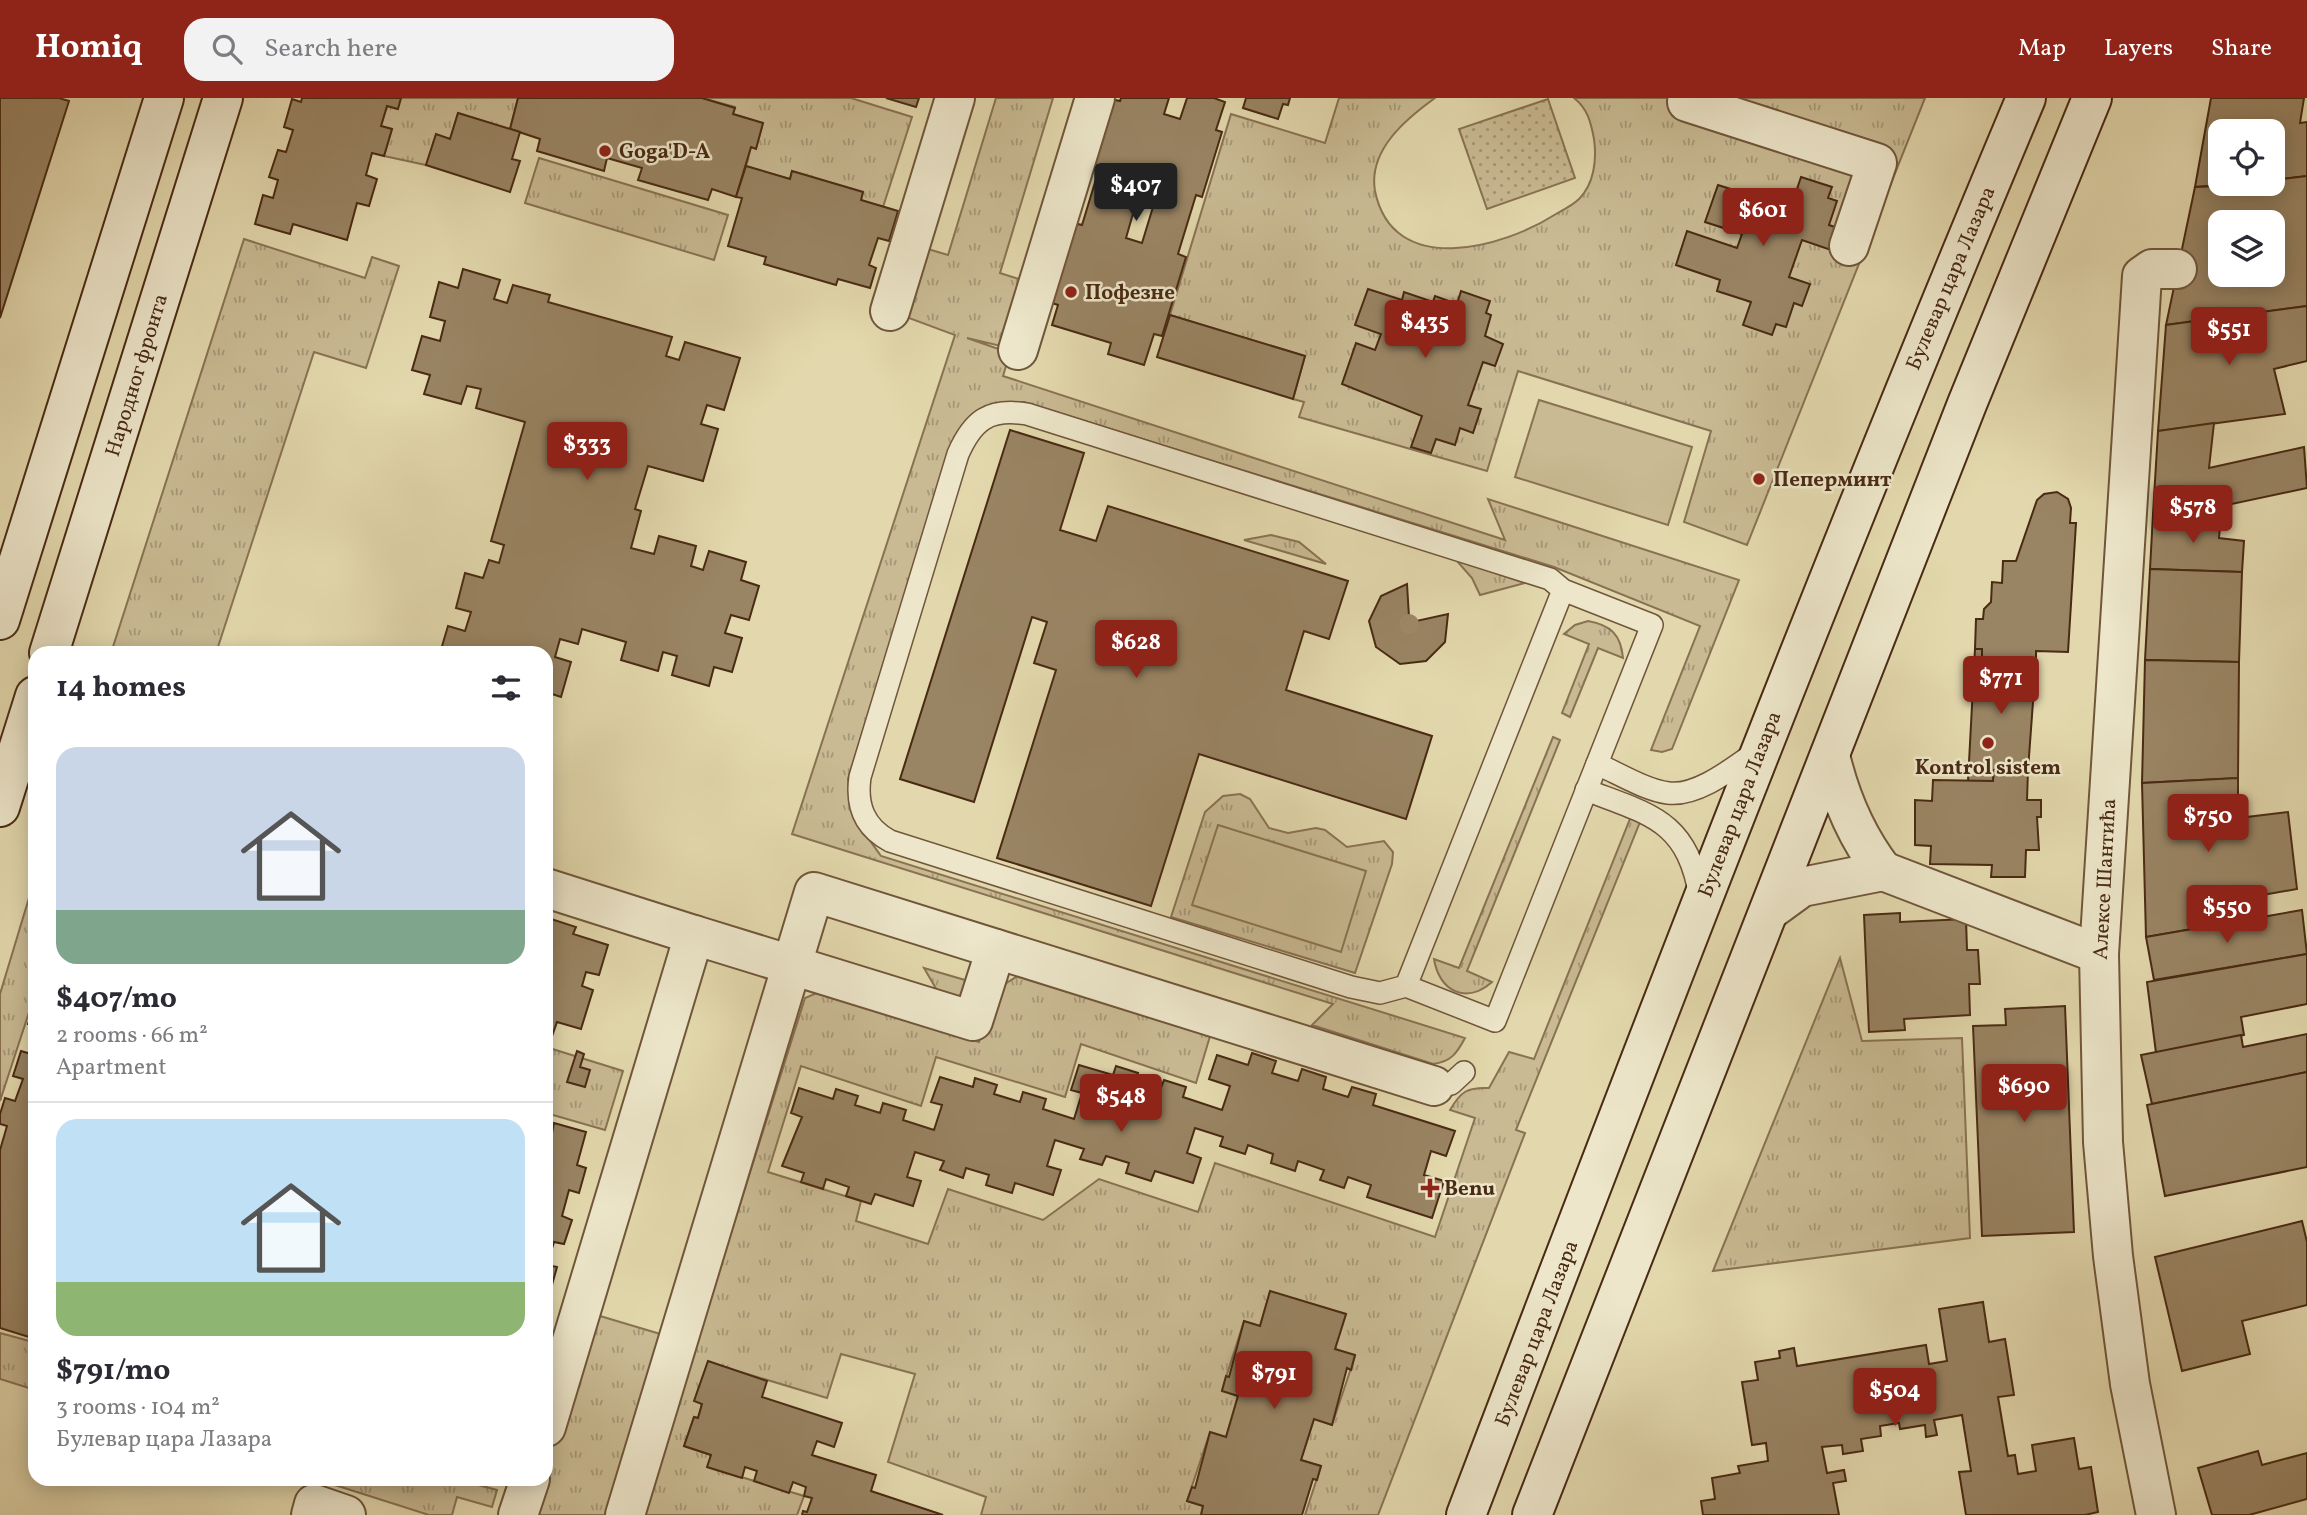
<!DOCTYPE html>
<html lang="en">
<head>
<meta charset="utf-8">
<style>
  :root { --surface:#fff; --page:#f2f2f3; --text:#2b2b33; --muted:#7c7c81; --line:#e1e1e2; --accent:#8f2418 }
  body { margin:0; font-family:Vollkorn,serif; background:var(--page); color:var(--text); height:100vh; display:flex; flex-direction:column; font-size:26px; white-space:nowrap }
  * { box-sizing:border-box; margin:0 }
  p { font-size:23px; color:var(--muted) }
  .icon { flex:none; width:38px; height:38px; fill:none; stroke:currentColor; stroke-width:2; stroke-linecap:round; stroke-linejoin:round }
  .map { position:relative; flex:1; overflow:hidden }
  .drawer { position:absolute; left:28px; top:548px; width:525px; height:840px; display:flex; flex-direction:column; background:var(--surface); border-radius:21px; box-shadow:0 4px 18px #0003 }
  .drawer>* { flex:none }
  .tools { position:absolute; left:2208px; top:21px; display:grid; gap:14px }
  .tools a { display:grid; place-items:center; width:77px; height:77px; border-radius:14px; background:var(--surface); box-shadow:0 4px 18px #0003; font-size:35px }
  .price { position:absolute; translate:-50% -60px; padding:0 16px; border-radius:7px; background:var(--accent); color:#fff; font-size:23px; line-height:46px; filter:drop-shadow(0 2px 4px #0008) }
  .price::after { content:''; position:absolute; left:50%; top:42px; width:21px; height:16px; margin-left:-10px; background:inherit; clip-path:polygon(0 0,100% 0,50% 100%) }
  .price.selected { background:#222; color:#fff }
  ul { padding:0; list-style:none }
  li { display:grid; align-content:center; gap:14px; height:371px; padding:0 28px }
  li+li { border-top:2px solid var(--line) }
  li span { display:grid; place-items:center; height:217px; border-radius:21px; color:#555 }
  li>.icon { margin-inline-start:auto }
  span .icon { width:126px; height:126px; fill:#fffc; stroke-width:1 }
  li b { font-size:30px }
  h2 { display:flex; justify-content:space-between; align-items:center; height:84px; padding:0 28px; font-size:30px }
  header { display:flex; align-items:center; gap:42px; box-sizing:border-box; height:98px; padding:0 35px; background:var(--accent); color:#fff }
  header strong { font-size:33px }
  nav { display:flex; gap:38px; margin-inline-start:auto; font-size:24px }
  .search { width:490px; height:63px; background:var(--page); display:flex; align-items:center; gap:18px; box-sizing:border-box; padding:0 24px; border-radius:21px; color:var(--muted); font-size:26px }
  .map>svg:first-child { display:block }
  .grass { fill:url(#grass-tufts); stroke:#897253; stroke-width:2 }
  .park { fill:url(#park-dots); stroke:#897253; stroke-width:2 }
  .pitch { fill:#c9ba93; stroke:#897253; stroke-width:2 }
  .building { fill:#998463; stroke:#492a13; stroke-width:2; fill-rule:evenodd }
  .lines { fill:none; stroke-linecap:round; stroke-linejoin:round }
  .lane-casing { stroke:#70563a; stroke-width:24 }
  .street-casing { stroke:#70563a; stroke-width:42 }
  .secondary-casing { stroke:#492a13; stroke-width:42 }
  .lane { stroke:#ede6ca; stroke-width:21 }
  .street { stroke:#ede6ca; stroke-width:38 }
  .secondary { stroke:#ede6ca; stroke-width:38 }
  .tree { fill:#9d8867 }
  .poi-dot { fill:#8f2418; stroke:#ede6ca; stroke-width:2.5 }
  .labels { text-anchor:middle; stroke-width:5; stroke-linejoin:round; paint-order:stroke }
  .poi-label { font-size:21px; font-weight:bold; fill:#492a13; stroke:#ede6ca; text-anchor:start }
  .street-label { font-size:21px; fill:#492a13; stroke:#ede6ca }
</style>
</head>
<body>
<header>
<strong>Homiq</strong>
<div class="search"><svg class="icon" aria-label="search" viewBox="0 0 24 24"><circle cx="10" cy="10" r="6"/><path d="M15 15l6 6"/></svg>Search here</div>
<nav><a>Map</a><a>Layers</a><a>Share</a></nav>
</header>
<div class="map">
<svg width="2307" height="1417" viewBox="0 0 2307 1417">
  <defs>
    <pattern id="grass-tufts" width="24" height="20" patternUnits="userSpaceOnUse" patternTransform="scale(1.75)"><rect width="24" height="20" fill="#c9ba93"/><path d="M3 7l-1-3M5 7V3M7 7l1-3M15 17l-1-3M17 17v-4M19 17l1-3" fill="none" stroke="#a59777"/></pattern>
    <pattern id="park-dots" width="8" height="8" patternUnits="userSpaceOnUse" patternTransform="scale(1.75)"><rect width="8" height="8" fill="#c9ba93"/><path d="M2 2h.1M6 6h.1" fill="none" stroke="#a59777" stroke-width="1.8" stroke-linecap="round"/></pattern>
  </defs>
  <rect width="100%" height="100%" fill="#e3d8ad"/>
  <filter id="stains"><feTurbulence type="fractalNoise" baseFrequency=".00286" numOctaves="4"/><feColorMatrix values="0 0 0 0 .2 0 0 0 0 .09 0 0 0 0 .02 0 0 0 .5 -.17"/></filter>
  <radialGradient id="worn" r=".72"><stop offset=".6" stop-color="#630" stop-opacity="0"/><stop offset="1" stop-color="#630" stop-opacity=".3"/></radialGradient>
  <g class="grass">
    <polygon points="401,0 518,0 510,31 458,15 450,41 436,37 426,67 384,58 392,31 381,28 387,8 397,11"/>
    <polygon points="702,0 851,0 912,19 883,109 861,102 863,94 792,73 790,81 746,68 751,49 756,50 763,25 733,16 735,9"/>
    <path d="M996,0H1053L1000,175L1038,187L1018,252L967,240L1010,255L1003,278L1505,442L1488,401L1739,482L1672,651L1662,654L1651,652L1700,528L1554,469L1024,304C989,303 968,313 952,344L848,681C850,720 859,727 881,758L1465,940C1457,955 1451,964 1433,966L1312,927L1333,906L792,736L955,237L890,213L911,146L948,157Z"/>
    <path d="M1339,0H1435C1406,21 1368,52 1375,93C1393,181 1503,150 1556,116C1563,112 1573,107 1579,101C1594,86 1597,62 1594,41C1591,25 1588,11 1574,0H1925L1747,447L1684,424L1711,333L1518,273L1487,373L1299,319L1304,304L1293,301L1305,258L1170,217L1231,16L1325,45Z"/>
    <polygon points="539,60 728,117 714,162 525,105"/>
    <polygon points="244,141 365,180 372,159 399,168 366,270 314,254 216,555 111,555"/>
    <polygon points="1271,437 1299,444 1326,466 1244,442"/>
    <polygon points="1456,462 1525,485 1480,497 1472,480"/>
    <path d="M1588,523C1611,527 1621,537 1623,560L1598,550L1570,619L1562,615L1589,546L1564,536L1575,527Z"/>
    <path d="M1553,639L1560,642L1467,873L1492,884C1466,907 1439,893 1434,861L1459,870Z"/>
    <polygon points="1240,696 1250,701 1269,730 1288,735 1316,730 1325,732 1347,749 1384,743 1393,754 1392,766 1355,875 1171,819 1205,714 1223,698"/>
    <path d="M1636,720L1640,724L1516,1032L1525,1035L1378,1417H1305L1321,1368L1301,1362L1314,1321L1332,1327L1355,1258L1335,1251L1346,1216L1270,1194L1260,1228L1244,1223L1222,1292L1238,1298L1226,1339L1210,1334L1187,1403L1203,1408L1201,1417H981L986,1399L888,1364L915,1276L841,1256L827,1300L708,1264L695,1303L702,1306L698,1320L694,1319L684,1348L711,1357L708,1369L804,1398L797,1417H642L805,900L819,894L979,944L997,891L1024,874L1211,935L1196,985L1081,946L1065,999L936,959L921,1008L801,968L768,1074L861,1103L856,1123L928,1146L948,1091L1043,1122L1099,1081L1198,1114L1215,1065L1435,1139L1475,1020L1450,1012C1461,993 1468,989 1489,990L1509,954L1534,961L1630,721Z"/>
    <polygon points="35,780 35,896 0,1003 0,896"/>
    <polygon points="1840,860 1862,943 1962,940 1970,1140 1713,1173"/>
    <polygon points="924,870 975,885 968,900 945,906"/>
    <polygon points="546,949 623,973 605,1032 546,1015"/>
    <polygon points="580,1212 677,1241 625,1417 518,1417 546,1381 546,1327"/>
    <polygon points="0,1235 33,1244 35,1240 35,1292 0,1281"/>
    <polygon points="316,1381 456,1381 497,1392 492,1409 457,1399 452,1417 429,1417"/>
  </g>
  <polygon class="park" points="1548,1 1575,80 1487,111 1459,31"/>
  <g class="pitch">
    <polygon points="1539,302 1692,349 1668,427 1515,379"/>
    <polygon points="1218,727 1366,773 1341,854 1192,807"/>
  </g>
  <g class="building">
    <polygon points="0,0 59,0 69,3 0,220"/>
    <polygon points="302,0 401,0 398,11 387,8 381,28 392,31 384,58 372,55 366,77 377,81 369,108 357,105 347,142 293,126 290,136 255,126 263,97 273,100 278,82 269,79 278,52 286,54 293,32 284,29 292,1 301,4"/>
    <polygon points="518,0 702,0 735,10 733,16 763,25 756,51 751,49 736,99 712,91 708,102 638,82 642,70 607,60 604,73 537,53 540,41 510,31"/>
    <polygon points="886,0 919,0 916,9"/>
    <path d="M1121,0H1169L1164,16L1180,21L1187,0H1214L1225,4L1216,32L1222,34L1202,99L1196,97L1178,156L1186,159L1162,238L1154,236L1144,267L1108,256L1111,245L1052,227L1058,207L1049,204L1074,125L1082,127L1100,68L1091,66L1111,1L1120,3ZM1143,81L1160,86L1142,145L1126,140Z"/>
    <polygon points="1246,0 1290,0 1288,7 1283,6 1278,21 1243,10"/>
    <polygon points="2211,0 2304,0 2300,25 2307,24 2307,78 2273,82 2273,33 2221,33 2221,86 2232,86 2195,89"/>
    <polygon points="458,15 520,34 512,61 520,63 510,94 426,67 436,36 450,41"/>
    <polygon points="746,68 790,81 792,73 863,94 861,102 898,113 889,143 878,140 869,167 876,170 870,190 838,181 836,187 764,166 766,159 728,148 742,100 736,99"/>
    <path d="M2307,78V208L2166,227L2195,89L2273,86V82ZM2221,124H2273V177H2221Z"/>
    <polygon points="1801,79 1832,89 1828,100 1837,103 1829,127 1838,130 1831,152 1802,142 1789,179 1810,186 1802,208 1794,205 1786,229 1776,226 1772,237 1743,227 1751,204 1717,193 1720,182 1676,167 1687,133 1737,150 1742,136 1705,124 1718,87 1759,100 1762,93 1793,103"/>
    <polygon points="463,171 500,182 494,201 507,205 513,187 550,197 548,204 672,239 666,258 679,262 685,244 740,260 724,312 707,307 701,326 718,331 703,383 648,368 635,411 641,413 631,450 654,456 659,438 696,448 691,468 703,472 709,453 746,464 741,482 759,488 749,522 731,517 725,535 742,540 732,574 714,569 709,588 672,577 677,558 663,554 658,573 621,562 626,544 582,531 578,546 560,541 555,559 571,564 561,599 546,594 546,555 440,555 448,528 465,533 471,514 456,510 465,475 483,480 489,462 499,465 504,447 491,443 525,324 476,310 481,291 467,288 461,306 424,296 430,277 412,272 422,238 440,243 445,223 430,219 439,184 458,190"/>
    <polygon points="1368,191 1402,202 1404,194 1433,204 1435,198 1457,206 1461,193 1490,203 1486,215 1491,217 1485,238 1503,246 1495,268 1483,264 1468,307 1481,311 1473,335 1460,330 1455,347 1436,341 1431,355 1411,349 1422,318 1342,286 1356,245 1375,252 1381,236 1355,227"/>
    <polygon points="2307,208 2307,263 2274,271 2285,316 2158,333 2166,227"/>
    <polygon points="1170,217 1305,258 1293,301 1157,259"/>
    <polygon points="2214,325 2209,370 2304,349 2307,390 2222,408 2221,419 2153,416 2158,333"/>
    <polygon points="1010,332 1084,355 1060,432 1096,443 1108,408 1348,483 1329,541 1304,533 1286,592 1432,638 1406,721 1199,656 1151,808 997,760 1056,572 1034,565 1047,524 1032,519 974,704 900,681"/>
    <polygon points="2057,394 2068,401 2071,410 2070,425 2076,425 2068,554 2036,553 2036,563 1982,561 1982,551 1975,551 1976,521 1983,521 1984,511 1991,504 1992,484 2002,485 2003,463 2016,463 2037,402 2044,396"/>
    <polygon points="2153,416 2221,419 2219,440 2244,443 2242,474 2150,471"/>
    <polygon points="2150,471 2242,474 2239,564 2145,562"/>
    <polygon points="1407,486 1409,519 1403,521 1405,532 1411,533 1416,523 1448,516 1445,544 1426,563 1400,566 1376,549 1369,523 1381,498"/>
    <polygon points="1975,551 1982,551 1982,561 2036,563 2028,672 1994,672 1993,683 1968,683"/>
    <polygon points="2145,562 2239,564 2238,680 2142,685"/>
    <polygon points="1994,672 2028,672 2027,702 2041,702 2041,719 2037,719 2039,752 2026,752 2025,779 1991,779 1992,767 1930,766 1931,748 1915,747 1915,702 1932,703 1933,682 1993,683"/>
    <polygon points="2238,680 2238,720 2288,714 2297,791 2223,804 2226,825 2146,839 2142,685"/>
    <polygon points="2302,812 2307,856 2154,882 2146,839"/>
    <polygon points="1900,815 1900,824 1966,821 1967,852 1978,852 1980,886 1969,886 1970,917 1904,921 1905,932 1869,934 1864,817"/>
    <polygon points="548,820 576,829 573,836 608,847 599,877 586,874 582,888 593,892 581,931 557,924 550,944 546,943"/>
    <polygon points="2307,856 2307,906 2241,919 2244,937 2156,955 2147,884"/>
    <polygon points="35,905 35,928 28,926"/>
    <polygon points="2065,908 2074,1134 1982,1138 1973,928 2006,927 2005,911"/>
    <polygon points="2307,936 2307,974 2152,1006 2141,957 2241,937 2243,949"/>
    <polygon points="35,940 35,1220 29,1239 0,1230 0,1052 7,1028 0,1026 0,1016 5,1000 15,1003 23,981 13,978 21,953 31,956"/>
    <polygon points="577,953 584,956 580,969 590,972 585,989 567,984"/>
    <polygon points="1252,955 1276,963 1272,975 1298,983 1302,971 1326,979 1323,991 1348,999 1352,989 1376,996 1373,1007 1455,1033 1446,1058 1431,1053 1424,1077 1444,1083 1432,1120 1367,1099 1371,1087 1348,1079 1344,1090 1320,1082 1324,1072 1298,1063 1295,1073 1271,1065 1273,1056 1248,1047 1245,1056 1220,1048 1223,1039 1195,1030 1187,1055 1201,1060 1193,1085 1155,1073 1151,1083 1126,1075 1129,1065 1106,1058 1102,1067 1080,1061 1084,1051 1055,1042 1047,1068 1061,1072 1053,1097 1015,1085 1012,1095 986,1087 989,1077 966,1070 963,1080 940,1072 944,1063 915,1054 907,1079 921,1083 913,1108 875,1096 871,1106 846,1098 849,1089 826,1081 823,1091 801,1084 804,1075 782,1068 802,1019 791,1015 799,990 833,1001 836,991 858,998 855,1007 880,1015 883,1005 906,1012 903,1022 934,1032 942,1007 931,1004 940,979 973,989 975,980 997,987 994,996 1020,1004 1023,994 1046,1001 1043,1011 1074,1021 1082,995 1071,992 1079,967 1113,977 1116,968 1138,975 1135,984 1160,992 1164,982 1186,989 1183,999 1222,1012 1230,988 1209,981 1217,957 1248,967"/>
    <polygon points="2307,974 2307,1069 2165,1098 2147,1007"/>
    <polygon points="554,1025 586,1034 577,1067 586,1070 579,1095 569,1092 562,1118 572,1122 564,1146 554,1144 547,1167 557,1169 550,1194 546,1193 546,1033 552,1035"/>
    <polygon points="2302,1123 2307,1144 2307,1207 2242,1223 2250,1256 2182,1273 2155,1159"/>
    <polygon points="1270,1193 1346,1216 1335,1251 1355,1257 1351,1272 1347,1270 1332,1327 1314,1321 1301,1362 1321,1368 1317,1382 1313,1381 1302,1417 1201,1417 1203,1408 1187,1403 1192,1389 1195,1390 1210,1334 1226,1339 1238,1298 1222,1293 1226,1278 1229,1279 1244,1223 1260,1228"/>
    <polygon points="1983,1204 1989,1244 2005,1241 2014,1297 1998,1299 2008,1358 2015,1357 2018,1376 2036,1373 2032,1347 2074,1340 2079,1371 2091,1369 2098,1414 2085,1417 1966,1417 1959,1374 1971,1373 1962,1317 1934,1322 1937,1337 1926,1339 1925,1327 1900,1331 1899,1325 1880,1328 1881,1338 1861,1341 1863,1353 1843,1356 1842,1347 1822,1349 1827,1375 1844,1372 1846,1383 1833,1385 1839,1417 1703,1417 1701,1403 1715,1401 1712,1380 1740,1375 1738,1368 1768,1363 1766,1345 1752,1347 1742,1284 1758,1282 1755,1264 1780,1260 1779,1253 1794,1250 1797,1268 1926,1247 1929,1266 1947,1263 1939,1211"/>
    <polygon points="708,1263 767,1283 762,1299 842,1325 834,1349 817,1343 812,1357 876,1377 871,1393 943,1417 802,1417 803,1413 807,1414 812,1400 804,1398 806,1389 793,1384 789,1395 754,1383 757,1373 745,1369 742,1380 707,1369 711,1357 684,1348 694,1319 698,1320 702,1306 694,1303"/>
    <polygon points="2258,1353 2262,1367 2307,1355 2307,1401 2249,1417 2212,1417 2198,1370"/>
  </g>
  <g class="lines">
    <defs>
      <g id="lane">
        <path d="M1597,666C1618,675 1645,692 1668,695C1697,699 1733,670 1756,654"/>
        <path d="M1586,692C1651,717 1687,722 1700,799"/>
        <path d="M1406,888L1563,492L1652,527L1495,923L1406,888L1380,895L1351,889L890,743C864,729 856,707 860,679L958,356C973,322 989,310 1027,316L1550,481L1563,492"/>
        <polyline points="1434,988 1451,986 1464,974"/>
      </g>
      <g id="street">
        <polyline points="1688,0 1687,4 1877,65 1849,148"/>
        <polyline points="890,213 955,0"/>
        <polyline points="1018,252 1095,0"/>
        <path d="M1830,657C1840,700 1856,738 1883,773"/>
        <polyline points="546,790 694,837"/>
        <polyline points="1769,813 1802,789 1883,773 2099,856"/>
        <polyline points="546,1329 694,837 973,923 996,851"/>
        <polyline points="311,1417 314,1406 346,1417"/>
        <polyline points="518,1417 530,1381"/>
        <polyline points="625,1417 814,794 1434,988"/>
        <polyline points="2156,1417 2130,1286 2113,1158 2103,1044 2099,856 2142,178 2152,171 2177,171"/>
      </g>
      <g id="secondary">
        <polyline points="0,522 164,0"/>
        <polyline points="49,555 223,0"/>
        <polyline points="0,709 35,598"/>
        <path d="M1466,1417C1647,942 1829,468 2026,0"/>
        <polyline points="1532,1417 1967,306 2092,0"/>
      </g>
    </defs>
    <use href="#lane" class="lane-casing"/>
    <use href="#street" class="street-casing"/>
    <use href="#secondary" class="secondary-casing"/>
    <use href="#lane" class="lane"/>
    <use href="#street" class="street"/>
    <use href="#secondary" class="secondary"/>
  </g>
  <circle class="tree" cx="1409" cy="526" r="10"/>
  <g class="poi-dot">
    <circle cx="605" cy="53" r="7"/>
    <circle cx="1071" cy="194" r="7"/>
    <circle cx="1759" cy="381" r="7"/>
    <circle cx="1988" cy="645" r="7"/>
    <path d="M1426.5 1079.5h7v7h7v7h-7v7h-7v-7h-7v-7h7z"/>
  </g>
  <g class="labels">
    <g class="poi-label">
      <text x="619" y="60">Goga'D-A</text>
      <text x="1085" y="201">Пофезне</text>
      <text x="1773" y="388">Пеперминт</text>
      <text x="1988" y="676" text-anchor="middle">Kontrol sistem</text>
      <text x="1444" y="1097">Benu</text>
    </g>
    <g class="street-label">
      <text transform="translate(1950 180) rotate(-67)" y="7">Булевар цара Лазара</text>
      <text transform="translate(136 277) rotate(-73)" y="7">Народног фронта</text>
      <text transform="translate(1739 706) rotate(-69)" y="7">Булевар цара Лазара</text>
      <text transform="translate(2104 781) rotate(-87)" y="7">Алексе Шантића</text>
      <text transform="translate(1536 1235) rotate(-69)" y="7">Булевар цара Лазара</text>
    </g>
  </g>
  <rect width="100%" height="100%" filter="url(#stains)"/>
  <rect width="100%" height="100%" fill="url(#worn)"/>
</svg>
<div class="tools">
<a><svg class="icon" aria-label="locate" viewBox="0 0 24 24"><circle cx="12" cy="12" r="6"/><path d="M12 2v4M12 18v4M2 12h4M18 12h4"/></svg></a>
<a><svg class="icon" aria-label="layers" viewBox="0 0 24 24"><path d="M12 4l9 5-9 5-9-5zM3 14l9 5 9-5"/></svg></a>
</div>
<b class="price selected" style="left:1136px;top:125px">$407</b>
<b class="price" style="left:1763px;top:150px">$601</b>
<b class="price" style="left:1425px;top:262px">$435</b>
<b class="price" style="left:2229px;top:269px">$551</b>
<b class="price" style="left:587px;top:384px">$333</b>
<b class="price" style="left:2193px;top:447px">$578</b>
<b class="price" style="left:1136px;top:582px">$628</b>
<b class="price" style="left:2001px;top:618px">$771</b>
<b class="price" style="left:2208px;top:756px">$750</b>
<b class="price" style="left:2227px;top:847px">$550</b>
<b class="price" style="left:2024px;top:1026px">$690</b>
<b class="price" style="left:1121px;top:1036px">$548</b>
<b class="price" style="left:1274px;top:1313px">$791</b>
<b class="price" style="left:1895px;top:1330px">$504</b>
<section class="drawer">
<h2>14 homes<svg class="icon" aria-label="filters" viewBox="0 0 24 24"><path d="M4 7h16M4 17h16"/><circle cx="9" cy="7" r="2"/><circle cx="15" cy="17" r="2"/></svg></h2>
<ul>
<li><span style="background:linear-gradient(#c9d6e8 75%,#7fa58c 0)"><svg class="icon" aria-label="home" viewBox="0 0 24 24"><path d="M3 11l9-7 9 7M6 9v11h12V9"/></svg></span><div><b>$407/mo</b><p>2 rooms · 66 m²</p><p>Apartment</p></div></li>
<li><span style="background:linear-gradient(#bfe0f5 75%,#8fb573 0)"><svg class="icon" aria-label="home" viewBox="0 0 24 24"><path d="M3 11l9-7 9 7M6 9v11h12V9"/></svg></span><div><b>$791/mo</b><p>3 rooms · 104 m²</p><p>Булевар цара Лазара</p></div></li>
</ul>
</section>
</div>
</body>
</html>
